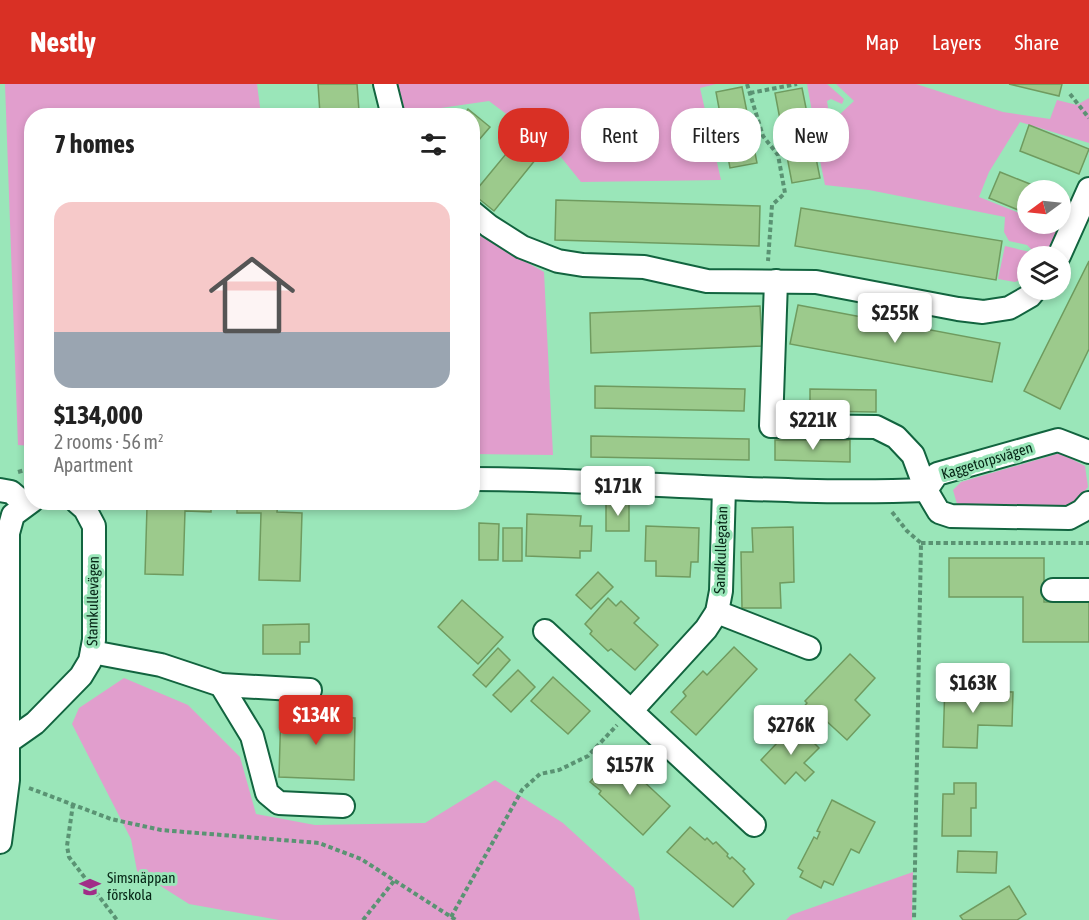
<!DOCTYPE html>
<html lang="en">
<head>
<meta charset="utf-8">
<style>
  :root { --surface:#fff; --page:#f2f2f2; --text:#222; --muted:#767676; --accent:#d93025 }
  body { margin:0; font-family:"Asap Condensed",sans-serif; background:var(--page); color:var(--text); height:100vh; display:flex; flex-direction:column; font-size:22px; white-space:nowrap }
  * { box-sizing:border-box; margin:0 }
  p { font-size:20px; color:var(--muted) }
  .icon { flex:none; width:33px; height:33px; fill:none; stroke:currentColor; stroke-width:2; stroke-linecap:round; stroke-linejoin:round }
  .map { position:relative; flex:1; overflow:hidden }
  .panel { position:absolute; left:24px; top:24px; width:456px; height:402px; display:flex; flex-direction:column; background:var(--surface); border-radius:24px; box-shadow:0 3px 9px #0003 }
  .panel>* { flex:none }
  .guide { position:absolute; left:498px; top:24px; width:501px; height:54px; display:flex; gap:12px }
  .needle { width:39px; rotate:255deg }
  .controls { position:absolute; left:1017px; top:96px; display:grid; gap:12px }
  .controls a { display:grid; place-items:center; width:54px; height:54px; border-radius:50%; background:var(--surface); box-shadow:0 3px 9px #0003; font-size:30px }
  .price { position:absolute; translate:-50% -51px; padding:0 14px; border-radius:6px; background:#fff; color:#222; font-size:20px; line-height:39px; filter:drop-shadow(0 2px 3px #0008) }
  .price::after { content:''; position:absolute; left:50%; top:36px; width:18px; height:14px; margin-left:-9px; background:inherit; clip-path:polygon(0 0,100% 0,50% 100%) }
  .price.current { background:var(--accent); color:#fff }
  ul { padding:0; list-style:none }
  li { display:grid; align-content:center; gap:12px; height:318px; padding:0 30px }
  li span { display:grid; place-items:center; height:186px; border-radius:18px; color:#555 }
  li>.icon { margin-inline-start:auto }
  span .icon { width:108px; height:108px; fill:#fffc; stroke-width:1 }
  li b { font-size:26px }
  h2 { display:flex; justify-content:space-between; align-items:center; height:72px; padding:0 30px; font-size:26px }
  .tag { padding:0 21px; border-radius:24px; background:var(--surface); box-shadow:0 3px 9px #0003; font-size:21px; line-height:54px }
  .tag.current { background:var(--accent); color:#fff }
  header { display:flex; align-items:center; gap:36px; box-sizing:border-box; height:84px; padding:0 30px; background:var(--accent); color:#fff }
  header strong { font-size:28px }
  nav { display:flex; gap:33px; margin-inline-start:auto; font-size:21px }
  .map>svg:first-child { display:block }
  .green { fill:#e19ecd }
  .building { fill:#9cca8c; stroke:#6f9b5f; stroke-width:1.5 }
  .lines { fill:none; stroke-linecap:round; stroke-linejoin:round }
  .minor-casing { stroke:#12643f; stroke-width:26 }
  .path { stroke:#5a9373; stroke-width:4; stroke-dasharray:4.5 3; stroke-linecap:butt }
  .minor { stroke:#fff; stroke-width:22 }
  .labels { text-anchor:middle; stroke-width:6; stroke-linejoin:round; paint-order:stroke }
  .street-label { font-size:15px; fill:#062616; stroke:#9ae6b9 }
  .poi-label { font-size:15px; fill:#062616; stroke:#9ae6b9; text-anchor:start }
</style>
</head>
<body>
<header>
<strong>Nestly</strong>
<nav><a>Map</a><a>Layers</a><a>Share</a></nav>
</header>
<div class="map">
<svg width="1089" height="836" viewBox="0 0 1089 836">
  <rect width="100%" height="100%" fill="#9ae6b9"/>
  <g class="green">
    <polygon points="5,0 257,0 261,31 32,32 31,362 18,361"/>
    <polygon points="391,0 716,0 700,4 721,96 581,98 556,67 489,17 427,26 420,31 399,31"/>
    <polygon points="807,0 827,0 844,15 842,20 831,15 827,17 829,30 813,33"/>
    <polygon points="836,0 916,0 1003,28 1050,35 1057,16 1077,21 1089,14 1089,59 1020,38 989,88 979,113 1027,132 1028,140 1050,140 1063,144 1050,172 1032,172 1032,166 1027,161 1009,157 1004,148 1005,133 869,106 825,101 812,37 838,32 854,17"/>
    <polygon points="473,148 544,188 553,371 473,370"/>
    <polygon points="1005,162 1030,168 1026,193 1015,198 998,195"/>
    <polygon points="1060,369 1085,382 1088,403 1072,422 964,424 957,420 953,406 961,398"/>
    <polygon points="124,594 188,621 240,673 256,730 315,741 425,739 495,696 563,739 634,804 640,836 279,836 189,820 137,787 131,755 72,640 79,624"/>
    <polygon points="913,788 912,836 786,836 791,831"/>
  </g>
  <g class="building">
    <polygon points="318,0 357,0 359,27 320,30"/>
    <polygon points="1009,0 1062,0 1059,12"/>
    <polygon points="742,3 757,79 730,84 716,8"/>
    <polygon points="802,4 820,94 792,99 775,9"/>
    <polygon points="468,25 490,43 472,64 472,32 463,32"/>
    <polygon points="1029,41 1089,65 1079,90 1020,67"/>
    <polygon points="520,53 540,70 494,127 473,110"/>
    <polygon points="1000,88 1045,106 1028,106 1028,130 989,114"/>
    <polygon points="556,116 760,122 759,162 555,156"/>
    <polygon points="801,124 1002,157 996,196 795,162"/>
    <polygon points="1089,177 1089,265 1060,325 1024,307"/>
    <polygon points="798,221 1000,259 992,298 790,260"/>
    <polygon points="760,222 762,262 591,269 590,229"/>
    <polygon points="595,302 745,305 744,327 595,324"/>
    <polygon points="810,305 876,306 876,328 810,327"/>
    <polygon points="591,352 749,355 749,376 591,373"/>
    <polygon points="775,356 850,356 850,378 775,376"/>
    <polygon points="171,418 278,418 277,428 302,429 300,497 259,496 261,429 237,429 237,421 211,420 211,428 185,427 183,491 145,490 147,423 170,424"/>
    <rect x="606" y="419" width="23" height="28"/>
    <polygon points="527,430 581,432 580,442 592,442 591,467 580,467 580,474 526,472"/>
    <polygon points="479,439 499,440 498,476 479,476"/>
    <polygon points="646,442 699,444 698,478 691,478 690,493 656,492 656,477 645,477"/>
    <polygon points="793,443 794,498 780,499 781,524 742,524 741,468 753,468 752,444"/>
    <rect x="503" y="444" width="19" height="33"/>
    <polygon points="949,474 1044,474 1044,518 1089,518 1089,558 1023,558 1023,513 949,513"/>
    <polygon points="598,488 613,503 591,525 576,511"/>
    <polygon points="608,514 616,522 621,517 639,534 634,539 658,561 635,586 611,565 608,567 590,550 592,547 585,540"/>
    <polygon points="462,516 503,553 478,580 438,543"/>
    <polygon points="309,540 309,558 300,558 300,570 263,570 263,541"/>
    <polygon points="734,563 757,585 696,651 671,628 686,612 683,608 703,587 707,591"/>
    <polygon points="498,564 510,576 486,603 473,591"/>
    <polygon points="850,570 875,594 855,616 870,631 847,656 822,633 816,639 802,625 807,619 805,617"/>
    <polygon points="518,586 535,603 511,628 493,611"/>
    <polygon points="553,593 590,627 568,650 531,617"/>
    <polygon points="945,599 970,599 970,607 1013,608 1012,642 978,641 977,664 943,663"/>
    <polygon points="281,624 323,626 323,633 355,634 354,696 279,693"/>
    <polygon points="795,640 819,664 804,679 814,688 805,697 796,688 785,700 761,676"/>
    <polygon points="611,675 621,685 625,680 670,722 643,751 599,710 601,707 590,698"/>
    <polygon points="954,699 976,699 976,724 971,724 971,752 942,752 943,710 954,710"/>
    <polygon points="832,716 875,738 859,769 851,765 833,801 824,797 821,804 800,793 803,787 798,784 814,753 817,755 820,748 817,747"/>
    <polygon points="690,743 705,756 707,754 713,760 716,758 728,770 727,772 730,775 732,773 745,785 743,787 754,800 733,823 667,768"/>
    <polygon points="958,767 997,768 996,789 957,788"/>
    <polygon points="1009,802 1026,830 1017,836 963,836 960,832"/>
  </g>
  <g class="lines">
    <defs>
      <g id="minor">
        <polyline points="385,0 393,32"/>
        <polyline points="472,128 489,142 522,163 558,177 583,181 644,183 707,197 816,198 958,225 983,228 1009,224 1030,212 1035,206"/>
        <polyline points="1059,172 1089,105"/>
        <polyline points="776,197 771,342 876,343 896,353 913,371 926,406 939,428 951,432 1069,434 1082,427 1089,419"/>
        <path d="M472,395C624,395 774,412 926,406"/>
        <polyline points="0,406 11,408 25,420"/>
        <polyline points="926,406 937,390 1058,356 1089,368"/>
        <polyline points="1053,506 1089,506"/>
        <polyline points="717,528 809,564"/>
        <polyline points="545,547 754,741"/>
        <polyline points="92,568 161,581 221,601 252,652 267,709 279,719 343,722"/>
        <polyline points="221,601 310,606"/>
        <polyline points="632,626 706,545 717,528 721,507 724,404"/>
        <polyline points="8,658 35,639 81,592 90,577 94,556 94,442 85,425 77,418"/>
        <polyline points="0,758 8,696 8,449 13,431 32,417"/>
      </g>
    </defs>
    <use href="#minor" class="minor-casing"/>
    <g class="path">
      <polyline points="747,0 763,52 778,71 785,109 772,121 768,177"/>
      <polyline points="750,9 797,0"/>
      <polyline points="1070,10 1089,34"/>
      <polyline points="1025,182 1028,182"/>
      <polyline points="18,388 32,384"/>
      <polyline points="892,428 907,447 921,459 914,836"/>
      <polyline points="921,459 1089,459"/>
      <polyline points="29,704 111,735 161,746 319,759 361,775 456,836"/>
      <polyline points="73,720 67,762 69,773 117,836"/>
      <polyline points="451,833 522,706 540,690 559,686 588,672 617,641"/>
      <polyline points="363,836 394,797"/>
    </g>
    <use href="#minor" class="minor"/>
  </g>
  <defs>
    <symbol id="school-bare" viewBox="-9 -9 18 18"><path d="M0-5L7-2L0 1L-7-2ZM-4 1L0 2.5L4 1V4Q0 6-4 4Z" fill="#a12d88" stroke="#9ae6b9" stroke-width="2.5" paint-order="stroke"/></symbol>
  </defs>
  <g fill-rule="evenodd">
    <use href="#school-bare" x="75" y="788" width="30" height="30"/>
  </g>
  <g class="labels">
    <g class="street-label">
      <text transform="translate(987 377) rotate(-17)" y="5">Kaggetorpsvägen</text>
      <text transform="translate(721 466) rotate(-88)" y="5">Sandkullegatan</text>
      <text transform="translate(93 517) rotate(-89)" y="5">Stamkullevägen</text>
    </g>
    <g class="poi-label">
      <text x="107" y="799">Simsnäppan<tspan x="107" dy="17">förskola</tspan></text>
    </g>
  </g>
</svg>
<div class="controls">
<a><svg class="needle" viewBox="-14 -14 28 28"><path d="M0-13l5 13h-10z" fill="#e53935"/><path d="M0 13l5-13h-10z" fill="#767676"/></svg></a>
<a><svg class="icon" aria-label="layers" viewBox="0 0 24 24"><path d="M12 4l9 5-9 5-9-5zM3 14l9 5 9-5"/></svg></a>
</div>
<b class="price" style="left:895px;top:260px">$255K</b>
<b class="price" style="left:813px;top:367px">$221K</b>
<b class="price" style="left:618px;top:433px">$171K</b>
<b class="price" style="left:973px;top:630px">$163K</b>
<b class="price current" style="left:316px;top:662px">$134K</b>
<b class="price" style="left:791px;top:672px">$276K</b>
<b class="price" style="left:630px;top:712px">$157K</b>
<div class="guide">
<a class="tag current">Buy</a>
<a class="tag">Rent</a>
<a class="tag">Filters</a>
<a class="tag">New</a>
</div>
<section class="panel">
<h2>7 homes<svg class="icon" aria-label="filters" viewBox="0 0 24 24"><path d="M4 7h16M4 17h16"/><circle cx="9" cy="7" r="2"/><circle cx="15" cy="17" r="2"/></svg></h2>
<ul>
<li><span style="background:linear-gradient(#f6c9c9 70%,#9aa5b1 0)"><svg class="icon" aria-label="home" viewBox="0 0 24 24"><path d="M3 11l9-7 9 7M6 9v11h12V9"/></svg></span><div><b>$134,000</b><p>2 rooms · 56 m²</p><p>Apartment</p></div></li>
</ul>
</section>
</div>
</body>
</html>
